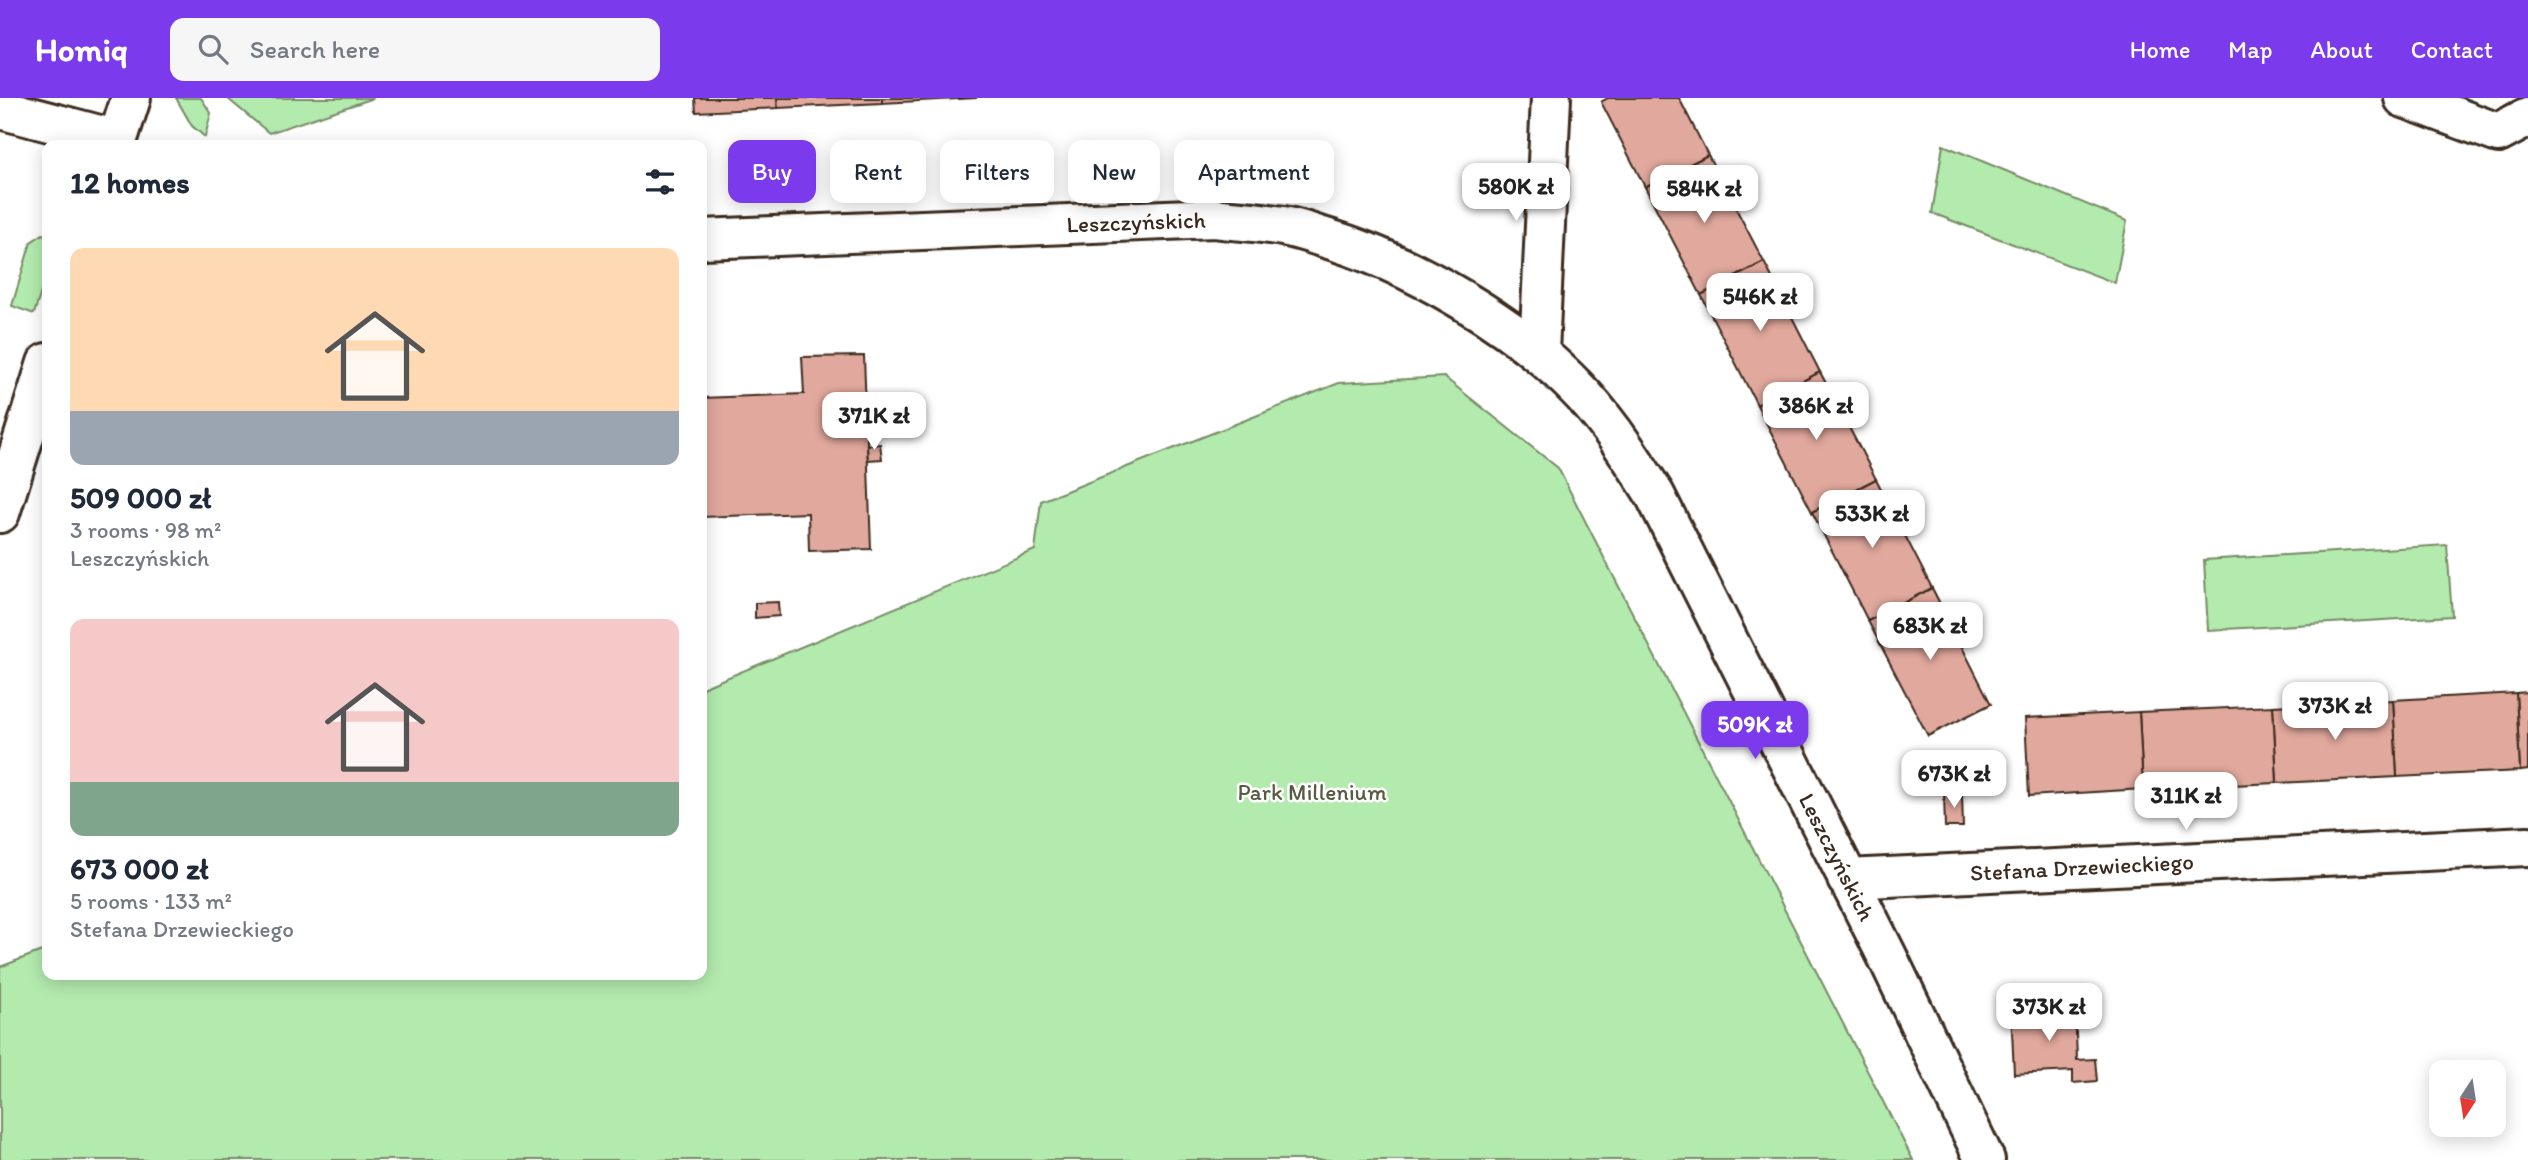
<!DOCTYPE html>
<html lang="en">
<head>
<meta charset="utf-8">
<style>
  :root { --surface:#fff; --page:#f6f6f7; --text:#1f2937; --muted:#747a83; --accent:#7c3aed }
  body { margin:0; font-family:Itim,sans-serif; background:var(--page); color:var(--text); height:100vh; display:flex; flex-direction:column; font-size:26px; white-space:nowrap }
  * { box-sizing:border-box; margin:0 }
  p { font-size:23px; color:var(--muted) }
  .icon { flex:none; width:38px; height:38px; fill:none; stroke:currentColor; stroke-width:2; stroke-linecap:round; stroke-linejoin:round }
  .map { position:relative; flex:1; overflow:hidden }
  .drawer { position:absolute; left:42px; top:42px; width:665px; height:840px; display:flex; flex-direction:column; background:var(--surface); border-radius:14px; box-shadow:0 4px 18px #0003 }
  .drawer>* { flex:none }
  .guide { position:absolute; left:728px; top:42px; width:665px; height:63px; display:flex; gap:14px }
  .needle { width:46px; rotate:192deg }
  .controls { position:absolute; left:2429px; top:962px; display:grid; gap:14px }
  .controls a { display:grid; place-items:center; width:77px; height:77px; border-radius:14px; background:var(--surface); box-shadow:0 4px 18px #0003; font-size:35px }
  .price { position:absolute; translate:-50% -60px; padding:0 16px; border-radius:14px; background:#fff; color:#222; font-size:23px; line-height:46px; filter:drop-shadow(0 2px 4px #0008) }
  .price::after { content:''; position:absolute; left:50%; top:42px; width:21px; height:16px; margin-left:-10px; background:inherit; clip-path:polygon(0 0,100% 0,50% 100%) }
  .price.selected { background:var(--accent); color:#fff }
  ul { padding:0; list-style:none }
  li { display:grid; align-content:center; gap:14px; height:371px; padding:0 28px }
  li span { display:grid; place-items:center; height:217px; border-radius:14px; color:#555 }
  li>.icon { margin-inline-start:auto }
  span .icon { width:126px; height:126px; fill:#fffc; stroke-width:1 }
  li b { font-size:30px }
  h2 { display:flex; justify-content:space-between; align-items:center; height:84px; padding:0 28px; font-size:30px }
  .tag { padding:0 24px; border-radius:14px; background:var(--surface); box-shadow:0 4px 18px #0003; font-size:24px; line-height:63px }
  .tag.selected { background:var(--accent); color:#fff }
  header { display:flex; align-items:center; gap:42px; box-sizing:border-box; height:98px; padding:0 35px; background:var(--accent); color:#fff }
  header strong { font-size:33px }
  nav { display:flex; gap:38px; margin-inline-start:auto; font-size:24px }
  .search { width:490px; height:63px; background:var(--page); display:flex; align-items:center; gap:18px; box-sizing:border-box; padding:0 24px; border-radius:14px; color:var(--muted); font-size:26px }
  .map>svg:first-child { display:block }
  .green { fill:#b3ebae; stroke:#778a66; stroke-width:2 }
  .building { fill:#e1a89d; stroke:#3b2a1e; stroke-width:2 }
  .lines { fill:none; stroke-linecap:round; stroke-linejoin:round }
  .street-casing { stroke:#3b2a1e; stroke-width:44 }
  .secondary-casing { stroke:#3b2a1e; stroke-width:44 }
  .street { stroke:#fff; stroke-width:38 }
  .secondary { stroke:#fff; stroke-width:38 }
  .labels { text-anchor:middle; stroke-width:5; stroke-linejoin:round; paint-order:stroke }
  .street-label { font-size:23px; fill:#3b2a1e; stroke:#fff }
  .park-label { font-size:23px; fill:#595a42; stroke:#fff }
</style>
</head>
<body>
<header>
<strong>Homiq</strong>
<div class="search"><svg class="icon" aria-label="search" viewBox="0 0 24 24"><circle cx="10" cy="10" r="6"/><path d="M15 15l6 6"/></svg>Search here</div>
<nav><a>Home</a><a>Map</a><a>About</a><a>Contact</a></nav>
</header>
<div class="map">
<svg width="2528" height="1062" viewBox="0 0 2528 1062">
  <rect width="100%" height="100%" fill="#fff"/>
  <filter id="ink" filterUnits="userSpaceOnUse"><feTurbulence type="fractalNoise" baseFrequency=".0143" numOctaves="2"/><feDisplacementMap in="SourceGraphic" scale="14" xChannelSelector="R" yChannelSelector="G"/><feConvolveMatrix kernelMatrix="1 2 1 2 8 2 1 2 1" color-interpolation-filters="sRGB"/></filter>
  <g filter="url(#ink)">
    <g class="green">
      <polygon points="176,0 201,0 211,15 205,39 192,28"/>
      <polygon points="227,0 374,0 269,35"/>
      <polygon points="1943,47 2127,123 2115,185 1932,115"/>
      <polygon points="43,136 47,137 47,175 34,216 12,208 31,144"/>
      <polygon points="1444,279 1558,370 1913,1062 0,1062 0,869 47,851 47,877 702,877 702,590 1035,452 1041,403 1339,285"/>
      <polygon points="2447,447 2452,518 2208,532 2204,462"/>
    </g>
    <g class="building">
      <polygon points="695,0 777,0 778,10 696,14"/>
      <polygon points="777,0 882,0 882,5 778,10"/>
      <polygon points="882,0 977,0 882,5"/>
      <polygon points="1608,0 1679,0 1708,57 1645,89 1601,4"/>
      <polygon points="1708,57 1764,164 1701,197 1645,89"/>
      <polygon points="1764,164 1820,274 1757,307 1701,197"/>
      <polygon points="864,258 871,451 809,453 808,415 702,419 702,300 804,296 802,259"/>
      <polygon points="1820,274 1876,381 1812,414 1757,307"/>
      <polygon points="880,346 882,361 868,362 867,347"/>
      <polygon points="1876,381 1932,490 1868,523 1812,414"/>
      <polygon points="1932,490 1991,606 1928,638 1868,523"/>
      <polygon points="778,504 779,518 755,520 755,505"/>
      <polygon points="2528,594 2528,672 2520,673 2516,595"/>
      <polygon points="2516,595 2520,673 2397,679 2393,602"/>
      <polygon points="2393,602 2397,679 2277,685 2273,608"/>
      <polygon points="2273,608 2277,685 2143,691 2139,614"/>
      <polygon points="2139,614 2143,691 2029,698 2025,620"/>
      <polygon points="1944,696 1962,696 1963,729 1945,729"/>
      <polygon points="2075,908 2077,962 2095,961 2097,983 2073,985 2073,973 2014,976 2011,911"/>
    </g>
    <g class="lines">
      <defs>
        <g id="street">
          <polyline points="2404,0 2498,35 2528,19"/>
          <polyline points="0,11 118,42"/>
          <polyline points="1539,254 1551,0"/>
          <polyline points="1847,781 2528,748"/>
        </g>
        <g id="secondary">
          <polyline points="116,47 131,0"/>
          <path d="M702,141L1214,120C1237,123 1260,124 1283,128C1295,130 1307,134 1319,138C1410,164 1520,228 1584,298C1612,329 1633,362 1655,397L1887,858L1985,1062"/>
          <polyline points="0,415 47,265"/>
        </g>
      </defs>
      <use href="#street" class="street-casing"/>
      <use href="#secondary" class="secondary-casing"/>
      <use href="#street" class="street"/>
      <use href="#secondary" class="secondary"/>
    </g>
  </g>
  <g class="labels">
    <g class="street-label">
      <text transform="translate(1136 124) rotate(-2)" y="8">Leszczyńskich</text>
      <text transform="translate(1837 759) rotate(63)" y="8">Leszczyńskich</text>
      <text transform="translate(2082 769) rotate(-3)" y="8">Stefana Drzewieckiego</text>
    </g>
    <g class="park-label">
      <text x="1312" y="702">Park Millenium</text>
    </g>
  </g>
</svg>
<div class="controls">
<a><svg class="needle" viewBox="-14 -14 28 28"><path d="M0-13l5 13h-10z" fill="#e53935"/><path d="M0 13l5-13h-10z" fill="#747a83"/></svg></a>
</div>
<b class="price" style="left:1516px;top:125px">580K zł</b>
<b class="price" style="left:1704px;top:127px">584K zł</b>
<b class="price" style="left:1760px;top:235px">546K zł</b>
<b class="price" style="left:1816px;top:344px">386K zł</b>
<b class="price" style="left:874px;top:354px">371K zł</b>
<b class="price" style="left:1872px;top:452px">533K zł</b>
<b class="price" style="left:1930px;top:564px">683K zł</b>
<b class="price" style="left:2335px;top:644px">373K zł</b>
<b class="price selected" style="left:1755px;top:663px">509K zł</b>
<b class="price" style="left:1954px;top:712px">673K zł</b>
<b class="price" style="left:2186px;top:734px">311K zł</b>
<b class="price" style="left:2049px;top:945px">373K zł</b>
<div class="guide">
<a class="tag selected">Buy</a>
<a class="tag">Rent</a>
<a class="tag">Filters</a>
<a class="tag">New</a>
<a class="tag">Apartment</a>
</div>
<section class="drawer">
<h2>12 homes<svg class="icon" aria-label="filters" viewBox="0 0 24 24"><path d="M4 7h16M4 17h16"/><circle cx="9" cy="7" r="2"/><circle cx="15" cy="17" r="2"/></svg></h2>
<ul>
<li><span style="background:linear-gradient(#ffd9b3 75%,#9aa5b1 0)"><svg class="icon" aria-label="home" viewBox="0 0 24 24"><path d="M3 11l9-7 9 7M6 9v11h12V9"/></svg></span><div><b>509 000 zł</b><p>3 rooms · 98 m²</p><p>Leszczyńskich</p></div></li>
<li><span style="background:linear-gradient(#f6c9c9 75%,#7fa58c 0)"><svg class="icon" aria-label="home" viewBox="0 0 24 24"><path d="M3 11l9-7 9 7M6 9v11h12V9"/></svg></span><div><b>673 000 zł</b><p>5 rooms · 133 m²</p><p>Stefana Drzewieckiego</p></div></li>
</ul>
</section>
</div>
</body>
</html>
